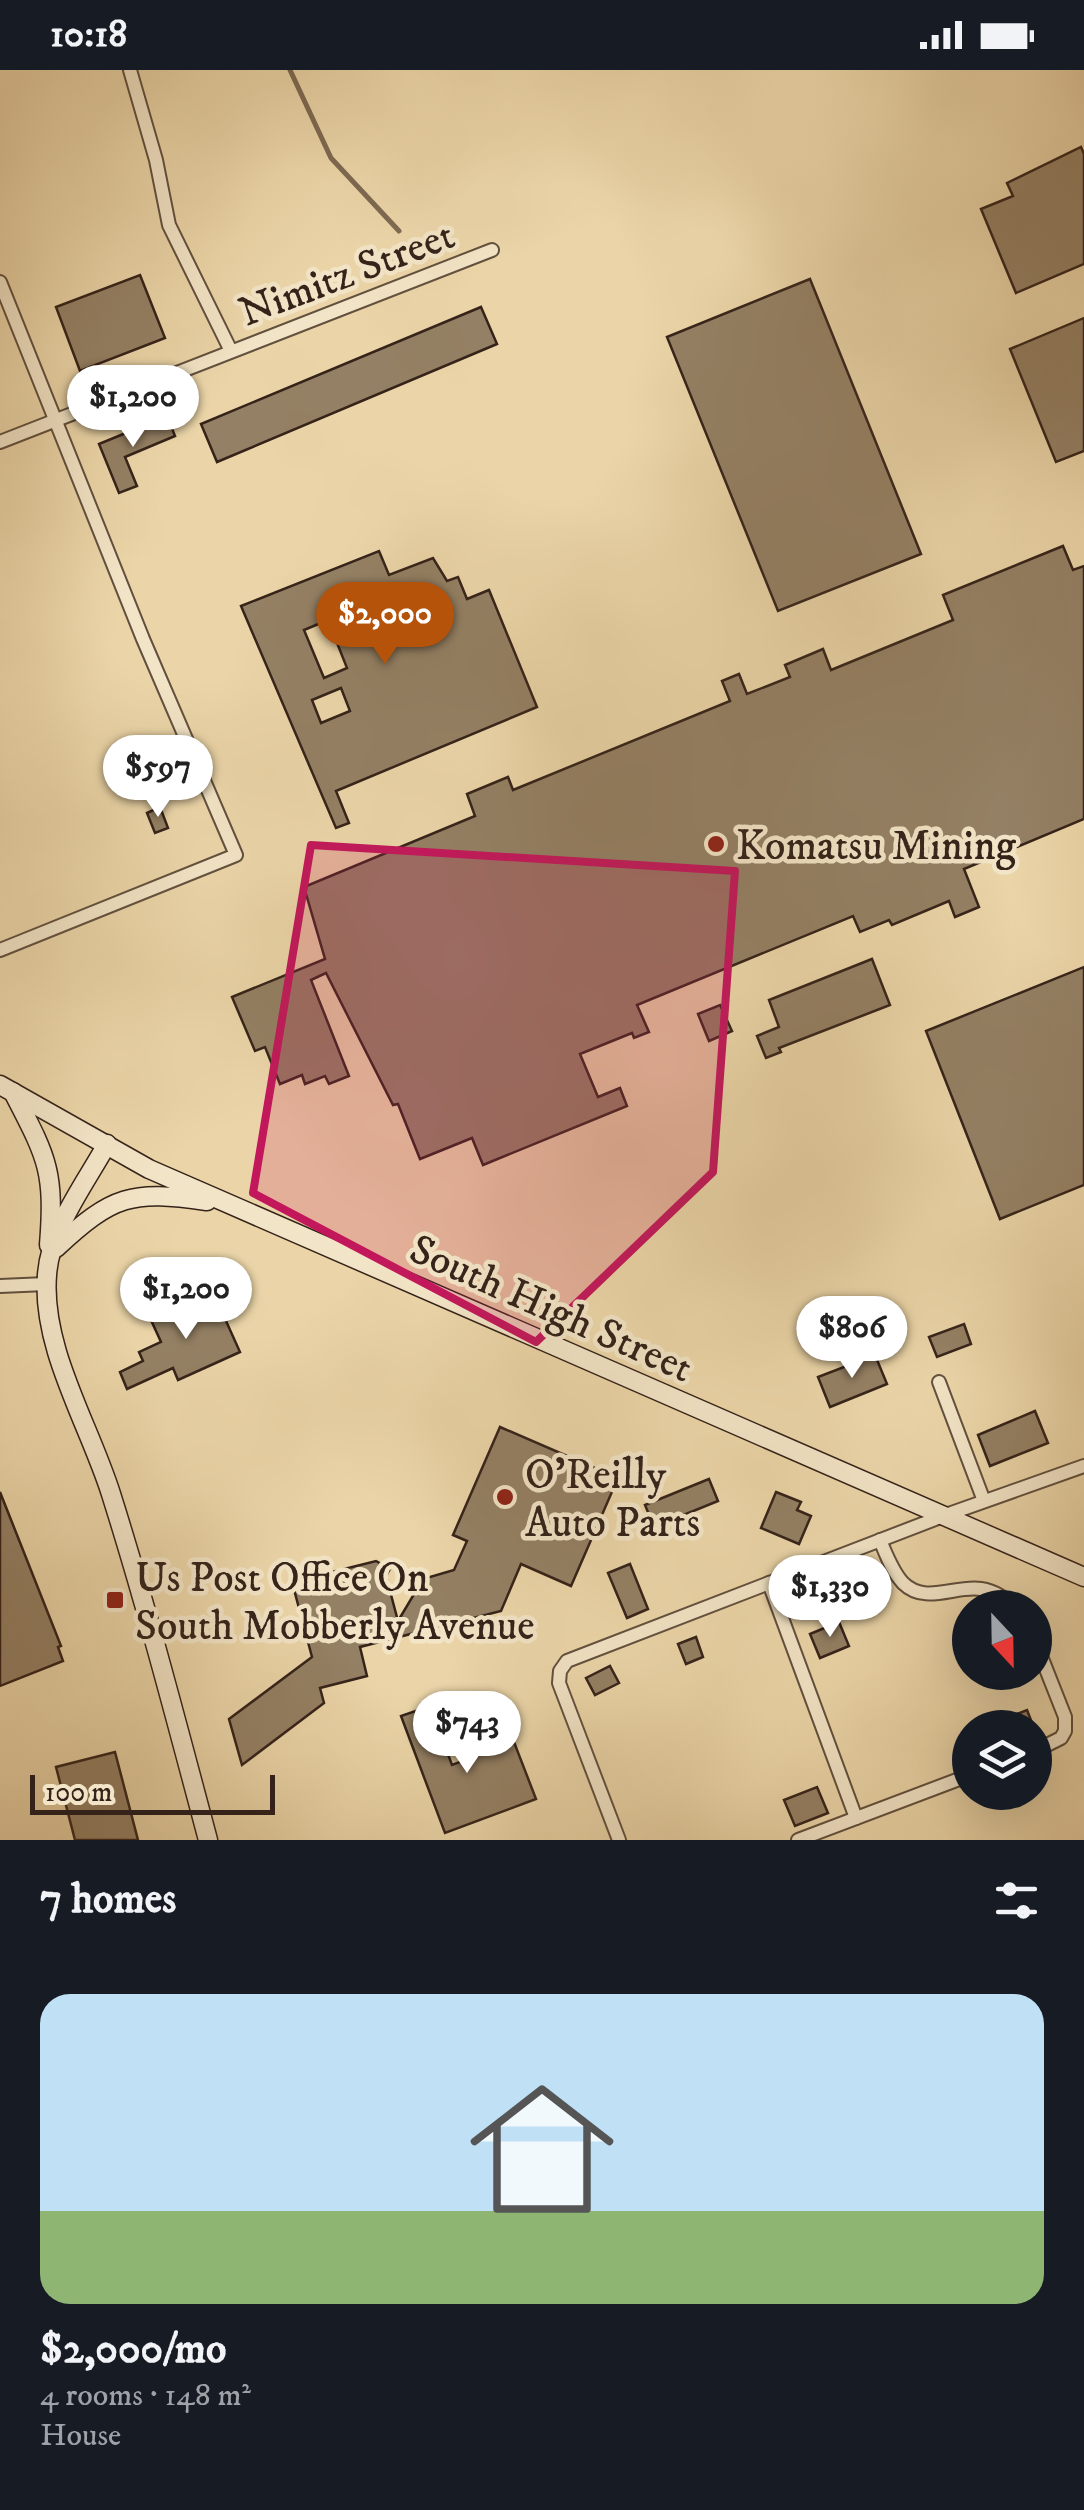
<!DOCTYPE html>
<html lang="en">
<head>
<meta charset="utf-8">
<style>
  :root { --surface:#171b24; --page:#242831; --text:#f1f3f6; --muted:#9ea1a6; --accent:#b45309 }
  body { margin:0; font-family:"IM FELL DW Pica",serif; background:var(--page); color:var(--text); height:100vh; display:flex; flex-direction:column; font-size:38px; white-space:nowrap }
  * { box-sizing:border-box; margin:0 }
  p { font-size:32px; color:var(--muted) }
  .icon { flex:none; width:55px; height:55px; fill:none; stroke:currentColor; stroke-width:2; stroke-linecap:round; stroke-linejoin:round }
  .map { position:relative; height:1770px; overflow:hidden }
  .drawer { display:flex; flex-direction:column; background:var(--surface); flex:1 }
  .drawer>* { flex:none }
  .needle { width:65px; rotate:158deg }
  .fabs { position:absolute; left:952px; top:1520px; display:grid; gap:20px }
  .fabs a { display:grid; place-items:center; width:100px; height:100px; border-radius:50%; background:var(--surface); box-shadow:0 10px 40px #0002; font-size:50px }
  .scale { position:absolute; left:30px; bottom:25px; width:245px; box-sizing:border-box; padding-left:10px; border:5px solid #35231a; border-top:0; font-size:28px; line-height:35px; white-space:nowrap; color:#35231a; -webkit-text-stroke:8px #f2e4c6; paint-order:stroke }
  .price { position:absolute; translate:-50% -85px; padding:0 22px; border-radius:35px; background:#fff; color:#222; font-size:32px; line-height:65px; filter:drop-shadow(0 2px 5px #0008) }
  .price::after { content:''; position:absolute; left:50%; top:60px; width:30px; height:22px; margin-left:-15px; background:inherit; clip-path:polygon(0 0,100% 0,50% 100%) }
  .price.selected { background:var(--accent); color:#fff }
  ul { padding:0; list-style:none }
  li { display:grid; align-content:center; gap:20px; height:530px; padding:0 40px }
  li span { display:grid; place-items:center; height:310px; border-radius:30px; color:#555 }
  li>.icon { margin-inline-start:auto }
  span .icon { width:180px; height:180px; fill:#fffc; stroke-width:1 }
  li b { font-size:42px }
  h2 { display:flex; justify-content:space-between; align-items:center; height:120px; padding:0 40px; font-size:42px }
  .status { display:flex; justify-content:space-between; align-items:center; height:70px; padding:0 50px; background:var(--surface); direction:ltr }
  .status svg { height:28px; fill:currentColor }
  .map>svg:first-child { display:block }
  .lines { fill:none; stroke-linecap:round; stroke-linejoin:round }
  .stream { stroke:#7d6952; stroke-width:5 }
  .building { fill:#948064; stroke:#35231a; stroke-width:2.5; fill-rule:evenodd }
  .street-casing { stroke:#62503e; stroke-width:16 }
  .secondary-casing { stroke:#35231a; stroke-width:21 }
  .street { stroke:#f2e4c6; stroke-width:12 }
  .secondary { stroke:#f2e4c6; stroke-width:18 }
  .marked { fill:#c2185b; fill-opacity:0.2; stroke:#c2185b; stroke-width:8; stroke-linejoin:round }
  .poi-dot { fill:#8f2418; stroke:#f2e4c6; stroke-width:4 }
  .labels { text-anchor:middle; stroke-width:9; stroke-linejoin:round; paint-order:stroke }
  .street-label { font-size:42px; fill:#35231a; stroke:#f2e4c6 }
  .poi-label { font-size:42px; fill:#35231a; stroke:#f2e4c6; text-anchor:start }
</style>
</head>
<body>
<div class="status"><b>10:18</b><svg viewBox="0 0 49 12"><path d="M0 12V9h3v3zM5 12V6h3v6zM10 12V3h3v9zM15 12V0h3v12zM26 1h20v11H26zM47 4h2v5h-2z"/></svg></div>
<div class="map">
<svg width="1084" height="1770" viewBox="0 0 1084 1770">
  <rect width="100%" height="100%" fill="#ebd5a8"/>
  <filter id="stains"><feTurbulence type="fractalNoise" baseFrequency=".002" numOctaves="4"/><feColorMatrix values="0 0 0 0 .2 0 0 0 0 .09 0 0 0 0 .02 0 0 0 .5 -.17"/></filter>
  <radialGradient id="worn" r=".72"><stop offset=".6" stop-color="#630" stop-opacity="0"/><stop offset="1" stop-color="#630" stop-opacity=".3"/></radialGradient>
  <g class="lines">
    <polyline class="stream" points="290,0 331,88 399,161"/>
  </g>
  <g class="building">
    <polygon points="1081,77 1084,84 1084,194 1016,223 981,139 1013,126 1007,113"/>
    <polygon points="140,205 165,268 80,301 56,237"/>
    <polygon points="810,209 921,484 778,541 667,267"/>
    <polygon points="481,237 497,274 217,392 201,354"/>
    <polygon points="1084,248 1084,381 1056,392 1010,279"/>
    <polygon points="167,346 175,366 125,387 137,416 119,423 99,374"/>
    <polygon points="1063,476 1073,500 1084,496 1084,749 964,799 979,837 955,847 949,831 892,855 889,850 860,862 853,846 637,935 649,962 634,968 632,963 580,984 598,1027 620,1018 627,1036 483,1095 472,1068 420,1089 398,1034 393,1035 326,903 311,910 349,1006 329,1014 325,1006 305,1014 302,1005 280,1014 265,977 255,981 232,927 325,889 304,817 475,746 467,724 508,707 513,720 730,631 722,611 739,604 747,624 790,607 785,595 823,579 831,600 953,550 943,525"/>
    <path d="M379,481L389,505L433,488L447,511L458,507L467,529L489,520L537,637L336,721L349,753L336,758L241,536ZM328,550L347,598L324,608L304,560ZM341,618L350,641L321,653L312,630Z"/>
    <polygon points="160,737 168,758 155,763 147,743"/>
    <polygon points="872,889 890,935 779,978 781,982 766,988 757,966 779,957 769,930"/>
    <polygon points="1084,897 1084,1115 1000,1149 926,961"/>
    <polygon points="720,935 732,961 709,971 698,944"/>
    <polygon points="213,1222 240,1282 178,1310 173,1298 127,1319 120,1302 143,1291 139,1282 161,1272 151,1250"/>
    <polygon points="964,1254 971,1274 937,1287 929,1267"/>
    <polygon points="875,1285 887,1314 830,1337 818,1307"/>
    <polygon points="1035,1341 1048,1373 990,1396 978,1365"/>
    <polygon points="500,1357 618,1408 571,1516 521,1494 501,1541 360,1577 367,1606 320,1618 324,1633 242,1695 229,1649 312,1587 292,1512 376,1491 390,1499 386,1506 398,1551 423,1509 454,1500 467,1471 453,1465"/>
    <polygon points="709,1409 718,1431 654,1457 645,1435"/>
    <polygon points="0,1422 61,1576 58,1577 63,1591 0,1616"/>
    <polygon points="776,1422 801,1432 797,1440 811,1446 799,1474 761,1458"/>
    <polygon points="630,1494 648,1539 627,1548 608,1503"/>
    <polygon points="839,1552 849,1576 820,1588 810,1564"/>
    <polygon points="696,1567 703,1587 686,1594 678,1574"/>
    <polygon points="610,1596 619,1613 595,1625 586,1608"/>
    <polygon points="430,1636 452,1695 514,1672 536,1729 445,1763 401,1646"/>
    <polygon points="1027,1640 1034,1658 984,1658 984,1657"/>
    <polygon points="115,1682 138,1770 75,1770 56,1697"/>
    <polygon points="817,1717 828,1743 795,1756 784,1730"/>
  </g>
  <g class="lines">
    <defs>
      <g id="street">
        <polyline points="130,0 156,90 169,155 231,281"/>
        <polyline points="0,212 143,569 236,785 0,880"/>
        <polyline points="0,372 492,180"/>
        <polyline points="0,1216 46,1214"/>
        <polyline points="939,1312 984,1431"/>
        <path d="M880,1470C886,1484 892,1501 903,1513C925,1535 955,1515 981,1519C995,1521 1006,1529 1017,1538"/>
        <polyline points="769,1513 856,1748"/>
        <polyline points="1035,1571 1065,1647 1065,1661 1061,1668 1035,1681"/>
        <polyline points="619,1770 559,1613 560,1601 567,1591 943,1446 1084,1396"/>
        <polyline points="798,1770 970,1705"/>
      </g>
      <g id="secondary">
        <polyline points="0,1015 149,1099 1084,1507"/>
        <path d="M13,1022C47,1088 55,1100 49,1175"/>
        <path d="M107,1074C85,1114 50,1159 47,1205C41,1278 89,1354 111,1424C147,1538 177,1654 208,1770"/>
        <path d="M56,1178C113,1125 131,1120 207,1131"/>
      </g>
    </defs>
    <use href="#street" class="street-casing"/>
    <use href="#secondary" class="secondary-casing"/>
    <use href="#street" class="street"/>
    <use href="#secondary" class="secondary"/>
  </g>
  <path class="marked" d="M311,775L735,801L713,1102L536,1272L253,1123Z"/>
  <g class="poi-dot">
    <circle cx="716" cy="774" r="10"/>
    <circle cx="505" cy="1427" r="10"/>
    <rect x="105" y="1520" width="20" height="20" rx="5"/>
  </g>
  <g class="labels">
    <g class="street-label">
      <text transform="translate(346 202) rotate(-21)" y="15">Nimitz Street</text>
      <text transform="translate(552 1237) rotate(24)" y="15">South High Street</text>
    </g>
    <g class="poi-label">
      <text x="736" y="789">Komatsu Mining</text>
      <text x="525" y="1418">O'Reilly<tspan x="525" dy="48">Auto Parts</tspan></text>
      <text x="135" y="1521">Us Post Office On<tspan x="135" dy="48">South Mobberly Avenue</tspan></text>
    </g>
  </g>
  <rect width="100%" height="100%" filter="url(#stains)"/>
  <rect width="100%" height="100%" fill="url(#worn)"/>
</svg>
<div class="fabs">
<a><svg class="needle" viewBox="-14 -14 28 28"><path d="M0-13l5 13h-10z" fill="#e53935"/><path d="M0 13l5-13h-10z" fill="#9ea1a6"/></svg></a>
<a><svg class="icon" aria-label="layers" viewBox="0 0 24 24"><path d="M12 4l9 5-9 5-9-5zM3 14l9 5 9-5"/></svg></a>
</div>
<div class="scale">100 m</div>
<b class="price" style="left:133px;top:380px">$1,200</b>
<b class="price selected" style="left:385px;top:597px">$2,000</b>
<b class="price" style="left:158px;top:750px">$597</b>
<b class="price" style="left:186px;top:1272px">$1,200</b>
<b class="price" style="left:852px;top:1311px">$806</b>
<b class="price" style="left:830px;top:1570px">$1,330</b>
<b class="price" style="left:467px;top:1706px">$743</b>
</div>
<section class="drawer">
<h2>7 homes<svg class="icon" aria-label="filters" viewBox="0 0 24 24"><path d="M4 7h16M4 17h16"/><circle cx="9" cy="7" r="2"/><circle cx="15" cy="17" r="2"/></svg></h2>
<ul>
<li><span style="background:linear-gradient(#bfe0f5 70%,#8fb573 0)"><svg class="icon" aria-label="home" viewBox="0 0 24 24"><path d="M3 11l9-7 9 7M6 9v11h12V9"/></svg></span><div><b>$2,000/mo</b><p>4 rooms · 148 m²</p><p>House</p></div></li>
</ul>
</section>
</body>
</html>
